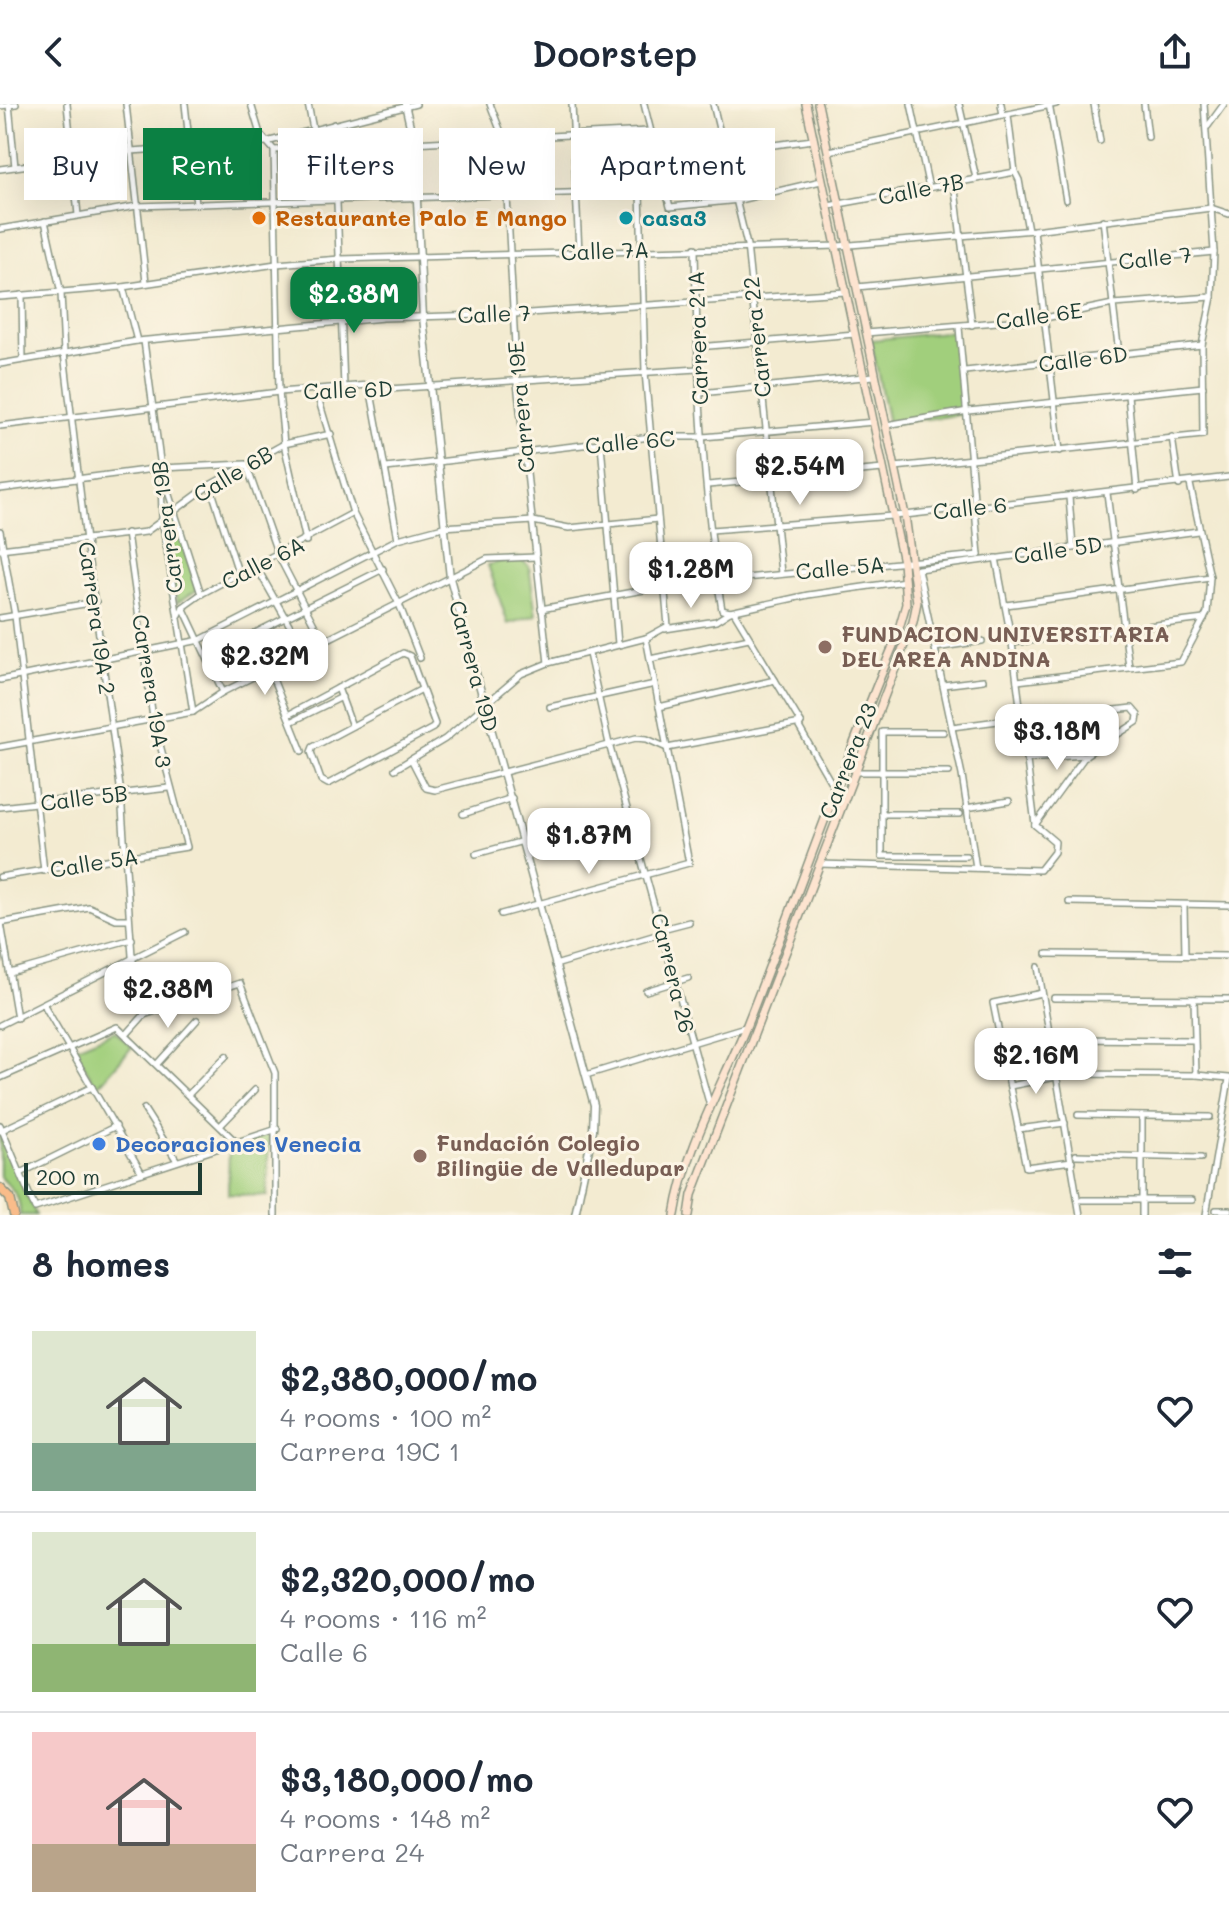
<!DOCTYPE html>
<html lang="en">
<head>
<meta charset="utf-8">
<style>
  :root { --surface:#fff; --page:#f6f6f7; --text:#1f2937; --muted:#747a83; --line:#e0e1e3; --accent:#0b8043 }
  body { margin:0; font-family:Mali,sans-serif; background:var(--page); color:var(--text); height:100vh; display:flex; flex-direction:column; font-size:30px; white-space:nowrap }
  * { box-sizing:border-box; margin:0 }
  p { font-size:26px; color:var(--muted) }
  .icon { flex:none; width:44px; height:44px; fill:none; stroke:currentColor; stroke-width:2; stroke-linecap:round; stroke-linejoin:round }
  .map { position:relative; height:1111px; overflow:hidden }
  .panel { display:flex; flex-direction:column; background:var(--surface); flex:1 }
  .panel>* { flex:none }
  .hud { position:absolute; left:24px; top:24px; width:800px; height:72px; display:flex; gap:16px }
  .scale { position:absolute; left:24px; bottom:20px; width:178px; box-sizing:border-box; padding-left:8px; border:4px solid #1f3d34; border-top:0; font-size:22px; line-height:28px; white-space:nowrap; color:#1f3d34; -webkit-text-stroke:6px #fcf5e5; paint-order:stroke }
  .price { position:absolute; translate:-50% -68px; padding:0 18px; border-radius:16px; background:#fff; color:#222; font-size:26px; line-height:52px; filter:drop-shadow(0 2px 4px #0008) }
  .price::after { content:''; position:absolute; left:50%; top:48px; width:24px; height:18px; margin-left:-12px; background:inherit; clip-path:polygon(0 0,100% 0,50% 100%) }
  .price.on { background:var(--accent); color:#fff }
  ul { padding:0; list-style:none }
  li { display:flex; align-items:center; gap:24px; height:200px; padding:0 32px }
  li+li { border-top:2px solid var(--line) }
  li span { display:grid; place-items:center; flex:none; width:224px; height:160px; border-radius:0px; color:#555 }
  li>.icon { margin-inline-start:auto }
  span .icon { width:96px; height:96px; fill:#fffc; stroke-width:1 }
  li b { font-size:34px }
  h2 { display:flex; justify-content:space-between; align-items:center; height:96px; padding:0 32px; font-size:34px }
  .chip { padding:0 28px; border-radius:0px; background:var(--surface); box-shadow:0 8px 32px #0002; font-size:28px; line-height:72px }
  .chip.on { background:var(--accent); color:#fff }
  header { display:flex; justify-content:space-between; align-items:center; height:104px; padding:0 32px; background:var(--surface); font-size:36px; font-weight:600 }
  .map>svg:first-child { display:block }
  .green { fill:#a1cf7c; stroke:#608658; stroke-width:2 }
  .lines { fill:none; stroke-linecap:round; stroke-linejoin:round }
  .minor-casing { stroke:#899482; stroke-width:8 }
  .tertiary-casing { stroke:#899482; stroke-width:9 }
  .secondary-casing { stroke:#899482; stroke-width:10 }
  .trunk-casing { stroke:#899482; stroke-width:11 }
  .minor { stroke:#fff; stroke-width:5 }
  .tertiary { stroke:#fff; stroke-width:6 }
  .secondary { stroke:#fde4d0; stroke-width:7 }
  .trunk { stroke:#f9bc8a; stroke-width:8 }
  .food-dot { fill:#e8710a; stroke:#fcf5e5; stroke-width:3 }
  .culture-dot { fill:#0f9aa8; stroke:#fcf5e5; stroke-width:3 }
  .education-dot { fill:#8d6e63; stroke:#fcf5e5; stroke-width:3 }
  .shop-dot { fill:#3f7fe0; stroke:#fcf5e5; stroke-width:3 }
  .labels { text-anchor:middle; stroke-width:6; stroke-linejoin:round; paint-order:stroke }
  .street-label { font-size:22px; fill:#1f3d34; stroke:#fcf5e5 }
  .food-label { font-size:22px; font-weight:bold; fill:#c56008; stroke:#fcf5e5; text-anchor:start }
  .culture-label { font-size:22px; font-weight:bold; fill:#0d838f; stroke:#fcf5e5; text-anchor:start }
  .education-label { font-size:22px; font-weight:bold; fill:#785e54; stroke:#fcf5e5; text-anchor:start }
  .shop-label { font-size:22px; font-weight:bold; fill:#366cbe; stroke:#fcf5e5; text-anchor:start }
</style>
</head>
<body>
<header><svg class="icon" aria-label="back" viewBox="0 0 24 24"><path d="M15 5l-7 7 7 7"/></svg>Doorstep<svg class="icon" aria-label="share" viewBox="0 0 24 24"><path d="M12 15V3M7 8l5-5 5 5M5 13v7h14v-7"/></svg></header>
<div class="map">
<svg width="1229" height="1111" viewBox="0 0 1229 1111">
  <rect width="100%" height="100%" fill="#fcf5e5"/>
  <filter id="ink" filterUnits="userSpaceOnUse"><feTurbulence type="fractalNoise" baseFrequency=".0125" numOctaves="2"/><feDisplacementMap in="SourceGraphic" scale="16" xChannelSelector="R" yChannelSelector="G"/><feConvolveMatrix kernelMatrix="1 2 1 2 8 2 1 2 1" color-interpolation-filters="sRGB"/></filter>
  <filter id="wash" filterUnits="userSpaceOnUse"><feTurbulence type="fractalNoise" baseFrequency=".006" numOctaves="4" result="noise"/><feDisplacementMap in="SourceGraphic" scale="32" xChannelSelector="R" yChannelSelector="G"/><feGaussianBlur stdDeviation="1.8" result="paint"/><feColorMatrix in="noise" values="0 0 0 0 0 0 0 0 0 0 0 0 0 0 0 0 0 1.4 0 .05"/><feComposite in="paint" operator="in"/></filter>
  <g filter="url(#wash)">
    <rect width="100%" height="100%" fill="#f3ebd1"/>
    <g class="green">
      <polygon points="953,227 965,310 888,320 871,236"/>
      <polygon points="174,410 197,486 177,499 164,416"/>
      <polygon points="517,453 529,462 536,511 508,520 488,461"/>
      <polygon points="115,927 132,943 97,983 74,944"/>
      <path d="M0,1030L36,1111H20C21,1091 12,1086 0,1072Z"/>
      <polygon points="269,1030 267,1092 228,1090 229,1043"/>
    </g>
  </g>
  <g filter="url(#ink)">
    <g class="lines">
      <defs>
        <g id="minor">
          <polyline points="9,0 15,63"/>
          <polyline points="67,0 78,111"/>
          <polyline points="126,0 146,178"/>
          <polyline points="185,0 196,100"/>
          <polyline points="251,0 260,30 274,46 279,288 284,340 306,437"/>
          <polyline points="308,0 313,25"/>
          <polyline points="490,0 504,36 517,279 548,559"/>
          <polyline points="572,0 579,148"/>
          <polyline points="644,0 670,103 739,96 821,77"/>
          <polyline points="713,0 747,141 781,469"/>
          <polyline points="911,0 929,84"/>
          <polyline points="959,0 976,74"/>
          <polyline points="1001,0 1003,11"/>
          <polyline points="1049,0 1066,96"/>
          <polyline points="1094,0 1100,37"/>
          <polyline points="1144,0 1148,33"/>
          <polyline points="0,2 16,0"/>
          <polyline points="1008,11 1015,68 1019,76 1028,126"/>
          <polyline points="334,20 344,283"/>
          <polyline points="1208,22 1224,0"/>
          <polyline points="274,46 649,27"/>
          <polyline points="829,47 1056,0"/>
          <polyline points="656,56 813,36"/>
          <polyline points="0,65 131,47 266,38 416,0"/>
          <polyline points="954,78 972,221"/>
          <polyline points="828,102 1015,68"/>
          <polyline points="1103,116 1119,250"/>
          <polyline points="45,117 61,189 64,249 86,437 121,690 132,852 144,911"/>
          <polyline points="0,125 137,102 664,86"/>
          <polyline points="1034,126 1060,347"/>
          <path d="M695,144C697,265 702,387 722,506L730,508"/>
          <polyline points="123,183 137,237"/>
          <polyline points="857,183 1214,148"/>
          <polyline points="22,191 23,256"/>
          <polyline points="0,193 123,183 276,160 340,155 838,142 1034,126 1211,104 1229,110"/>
          <polyline points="959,223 979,451"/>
          <polyline points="866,229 1045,214 1113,200 1212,193"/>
          <polyline points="144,237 161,364 162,415 193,608"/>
          <polyline points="697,243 855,230"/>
          <polyline points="0,260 137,237 383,214 514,210 845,188"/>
          <polyline points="965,267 1202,241"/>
          <polyline points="370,283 398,435"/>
          <polyline points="316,287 353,409 399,500 420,554"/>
          <polyline points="700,289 874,272"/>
          <polyline points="1128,291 1137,386"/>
          <polyline points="886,321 968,307 1203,283"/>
          <polyline points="0,322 279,288 369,281 373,286 698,265"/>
          <polyline points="1172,333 1179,381"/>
          <polyline points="601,340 618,540"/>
          <polyline points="895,363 1203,331 1202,241 1212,193 1214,148 1204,0"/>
          <polyline points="386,364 651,333 703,333 874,318"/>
          <polyline points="162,369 201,490"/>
          <polyline points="210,381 239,471"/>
          <polyline points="708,381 883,365"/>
          <polyline points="0,385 161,364 246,360 278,451 323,538"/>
          <polyline points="1107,389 1129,563"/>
          <polyline points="1069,393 1073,444"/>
          <polyline points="711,426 905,411 1229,373"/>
          <polyline points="0,427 15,512 44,767"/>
          <polyline points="0,445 146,428 210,381 284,340 331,330"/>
          <polyline points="996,454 1012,539 1035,720"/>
          <polyline points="256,462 304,547"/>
          <polyline points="1006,501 1210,473"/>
          <polyline points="183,503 223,588"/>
          <polyline points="541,505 665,482 979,451"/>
          <polyline points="734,508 801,619 799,623 833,682 837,684"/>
          <polyline points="179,511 183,503 201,490 353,409"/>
          <polyline points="0,514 96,498"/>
          <polyline points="665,525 716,517 730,508 808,491 905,477"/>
          <polyline points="1012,539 1204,515"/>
          <polyline points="935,544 982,537"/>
          <polyline points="589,550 609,640 710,1002"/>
          <polyline points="207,553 383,465"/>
          <polyline points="650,555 749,534"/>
          <polyline points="269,565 302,647"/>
          <polyline points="0,576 200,536 398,435 443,423 533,417 569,424 658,415"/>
          <polyline points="1017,577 1181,558 1207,509 1210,473 1190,380"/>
          <polyline points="943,581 983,576"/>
          <polyline points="338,584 352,622"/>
          <polyline points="550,603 655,580"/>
          <polyline points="659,603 775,576"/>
          <polyline points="288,611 403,549 410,552 435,620 433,624 328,680 321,676 311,648 313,643 422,585"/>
          <polyline points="1020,617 1132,604 1138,611 1137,618 1086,651 1035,721"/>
          <polyline points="291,618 342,593"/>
          <polyline points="952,623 998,617"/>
          <polyline points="943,628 882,628 882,752 966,752"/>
          <polyline points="0,643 193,608 223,588 487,455 536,453"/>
          <polyline points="411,655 426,684 435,686 636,634 647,635 667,644 801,619"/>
          <polyline points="1026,655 1085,651"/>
          <polyline points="395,665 445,635 521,570 548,559 646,534 668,522 645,268 640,87"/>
          <polyline points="855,668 949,668"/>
          <polyline points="0,703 169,684"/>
          <polyline points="966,704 1009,697"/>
          <polyline points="463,710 512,694"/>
          <polyline points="882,710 960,710"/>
          <polyline points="476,750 628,708"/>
          <polyline points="819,760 1040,766 1054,748 1055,738 1035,721"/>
          <polyline points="976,764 962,671 918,465 1198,427"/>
          <polyline points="0,773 187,743 153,614 127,429"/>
          <polyline points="1069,798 1229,801"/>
          <polyline points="1184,802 1185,851"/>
          <polyline points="501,810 689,759 646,534"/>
          <polyline points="0,819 89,803 116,815 129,815"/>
          <polyline points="1,819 17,914"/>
          <polyline points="662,825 689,818"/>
          <polyline points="1047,850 1229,852"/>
          <polyline points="555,861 663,829"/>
          <polyline points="1038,863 1080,1111"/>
          <polyline points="10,869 132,835"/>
          <polyline points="646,887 688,874"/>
          <polyline points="1042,889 993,899 1026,1063 1072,1057"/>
          <polyline points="1054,894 1228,895"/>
          <polyline points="1194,895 1196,971"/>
          <polyline points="44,901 142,1069"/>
          <polyline points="0,921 185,828"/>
          <polyline points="127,930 144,911 240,879 275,969 275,1111"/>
          <polyline points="1067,935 1193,936"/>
          <polyline points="1001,942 1050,931"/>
          <polyline points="157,960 197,916"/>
          <polyline points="1068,970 1196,971 1229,974"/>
          <polyline points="586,971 745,923"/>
          <polyline points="0,974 117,923 236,1038"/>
          <polyline points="1010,982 1056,973"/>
          <polyline points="188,991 226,952"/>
          <polyline points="144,1005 177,1057"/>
          <polyline points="1078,1011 1210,1013"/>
          <polyline points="1142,1012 1142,1111"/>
          <polyline points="0,1021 35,1104 277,1025"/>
          <polyline points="220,1022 255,986"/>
          <polyline points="1018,1025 1065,1019"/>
          <polyline points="0,1027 92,983"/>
          <polyline points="1076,1051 1201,1054"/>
          <polyline points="21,1069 116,1022"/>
          <polyline points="1082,1096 1192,1096"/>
          <polyline points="1216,1106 1229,1106"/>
          <polyline points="1206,1111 1229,975"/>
        </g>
        <polyline id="tertiary" points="405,0 414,40 423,213 450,474 594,1001 593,1026 575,1111"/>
        <g id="secondary">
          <path d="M675,1111C685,1046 721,983 746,923C797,794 842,662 896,535L906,500L903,458L806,0"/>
          <polyline points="689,1111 692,1091 913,518 917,498 905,411 818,0"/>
        </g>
        <polyline id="trunk" points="0,1084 10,1094 14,1111"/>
      </defs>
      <use href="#minor" class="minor-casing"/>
      <use href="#tertiary" class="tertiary-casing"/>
      <use href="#secondary" class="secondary-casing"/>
      <use href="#trunk" class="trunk-casing"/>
      <use href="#minor" class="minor"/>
      <use href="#tertiary" class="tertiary"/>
      <use href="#secondary" class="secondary"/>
      <use href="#trunk" class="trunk"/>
    </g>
  </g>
  <circle class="food-dot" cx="259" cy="114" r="8"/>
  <circle class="culture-dot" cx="626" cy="114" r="8"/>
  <g class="education-dot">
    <circle cx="825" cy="543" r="8"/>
    <circle cx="420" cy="1052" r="8"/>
  </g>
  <circle class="shop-dot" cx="99" cy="1040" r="8"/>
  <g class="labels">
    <g class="street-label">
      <text transform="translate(921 85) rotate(-11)" y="8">Calle 7B</text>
      <text transform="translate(605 147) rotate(-2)" y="8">Calle 7A</text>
      <text transform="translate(1155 154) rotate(-6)" y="8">Calle 7</text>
      <text transform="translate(494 210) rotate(-2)" y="8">Calle 7</text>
      <text transform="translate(1039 212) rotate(-8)" y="8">Calle 6E</text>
      <text transform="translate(757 233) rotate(-96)" y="8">Carrera 22</text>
      <text transform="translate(698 234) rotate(-92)" y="8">Carrera 21A</text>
      <text transform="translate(1083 255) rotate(-7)" y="8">Calle 6D</text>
      <text transform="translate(348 286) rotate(-2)" y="8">Calle 6D</text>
      <text transform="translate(521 303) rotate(-95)" y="8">Carrera 19E</text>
      <text transform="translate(630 338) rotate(-5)" y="8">Calle 6C</text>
      <text transform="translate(233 370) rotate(-31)" y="8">Calle 6B</text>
      <text transform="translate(970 404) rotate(-6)" y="8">Calle 6</text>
      <text transform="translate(167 423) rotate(-97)" y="8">Carrera 19B</text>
      <text transform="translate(1058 446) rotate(-8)" y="8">Calle 5D</text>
      <text transform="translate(263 459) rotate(-27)" y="8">Calle 6A</text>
      <text transform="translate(840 464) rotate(-5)" y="8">Calle 5A</text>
      <text transform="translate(97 514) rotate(82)" y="8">Carrera 19A 2</text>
      <text transform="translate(474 562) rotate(75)" y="8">Carrera 19D</text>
      <text transform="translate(152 587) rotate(81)" y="8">Carrera 19A 3</text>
      <text transform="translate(848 657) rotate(-69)" y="8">Carrera 23</text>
      <text transform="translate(84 694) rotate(-7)" y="8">Calle 5B</text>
      <text transform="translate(94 759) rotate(-9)" y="8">Calle 5A</text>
      <text transform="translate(673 869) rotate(76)" y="8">Carrera 26</text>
    </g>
    <g class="food-label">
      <text x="275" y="122">Restaurante Palo E Mango</text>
    </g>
    <g class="culture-label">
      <text x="642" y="122">casa3</text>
    </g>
    <g class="education-label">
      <text x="841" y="538">FUNDACION UNIVERSITARIA<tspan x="841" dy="25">DEL AREA ANDINA</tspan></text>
      <text x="436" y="1047">Fundación Colegio<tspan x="436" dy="25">Bilingüe de Valledupar</tspan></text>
    </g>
    <g class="shop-label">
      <text x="115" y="1048">Decoraciones Venecia</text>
    </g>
  </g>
</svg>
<div class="scale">200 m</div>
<b class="price on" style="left:354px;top:231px">$2.38M</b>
<b class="price" style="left:800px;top:403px">$2.54M</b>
<b class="price" style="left:691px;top:506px">$1.28M</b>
<b class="price" style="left:265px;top:593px">$2.32M</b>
<b class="price" style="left:1057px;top:668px">$3.18M</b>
<b class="price" style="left:589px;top:772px">$1.87M</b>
<b class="price" style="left:168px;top:926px">$2.38M</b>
<b class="price" style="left:1036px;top:992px">$2.16M</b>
<div class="hud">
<a class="chip">Buy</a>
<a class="chip on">Rent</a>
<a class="chip">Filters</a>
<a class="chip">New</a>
<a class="chip">Apartment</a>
</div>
</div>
<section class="panel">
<h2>8 homes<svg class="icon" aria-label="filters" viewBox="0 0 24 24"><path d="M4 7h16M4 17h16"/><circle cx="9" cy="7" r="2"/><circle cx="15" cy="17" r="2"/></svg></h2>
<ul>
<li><span style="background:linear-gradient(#dfe7d0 70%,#7fa58c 0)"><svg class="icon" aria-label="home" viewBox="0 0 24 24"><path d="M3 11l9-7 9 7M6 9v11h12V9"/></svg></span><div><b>$2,380,000/mo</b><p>4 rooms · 100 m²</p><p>Carrera 19C 1</p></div><svg class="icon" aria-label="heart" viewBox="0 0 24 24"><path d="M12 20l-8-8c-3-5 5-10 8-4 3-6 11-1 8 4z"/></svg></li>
<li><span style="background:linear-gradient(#dfe7d0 70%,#8fb573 0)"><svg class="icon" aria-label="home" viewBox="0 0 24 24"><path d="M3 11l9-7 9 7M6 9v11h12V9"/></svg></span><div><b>$2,320,000/mo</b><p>4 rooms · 116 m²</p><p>Calle 6</p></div><svg class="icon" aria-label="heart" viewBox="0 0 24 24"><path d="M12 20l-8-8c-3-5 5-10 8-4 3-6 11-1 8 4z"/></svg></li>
<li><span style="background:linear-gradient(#f6c9c9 70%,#b9a48a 0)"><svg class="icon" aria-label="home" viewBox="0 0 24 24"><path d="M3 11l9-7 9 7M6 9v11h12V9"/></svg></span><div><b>$3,180,000/mo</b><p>4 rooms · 148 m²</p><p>Carrera 24</p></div><svg class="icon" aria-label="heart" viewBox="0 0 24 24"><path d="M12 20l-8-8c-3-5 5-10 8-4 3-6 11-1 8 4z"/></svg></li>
</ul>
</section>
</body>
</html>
